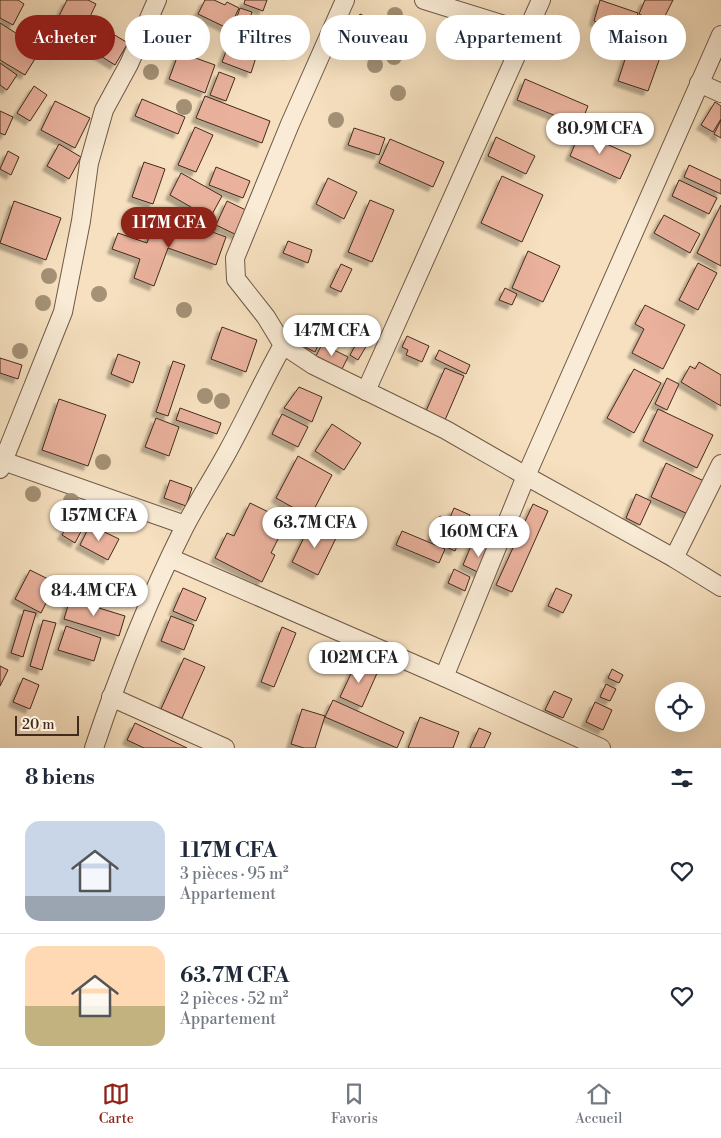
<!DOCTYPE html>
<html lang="fr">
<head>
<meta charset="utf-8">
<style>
  :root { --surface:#fff; --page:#f6f6f7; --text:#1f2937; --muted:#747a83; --line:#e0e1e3; --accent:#8f2418 }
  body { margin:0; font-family:"Libre Bodoni",serif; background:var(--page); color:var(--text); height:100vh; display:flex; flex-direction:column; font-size:19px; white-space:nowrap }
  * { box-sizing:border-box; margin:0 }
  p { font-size:16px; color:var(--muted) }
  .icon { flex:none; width:28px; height:28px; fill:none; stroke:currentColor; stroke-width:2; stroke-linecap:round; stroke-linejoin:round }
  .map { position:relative; height:748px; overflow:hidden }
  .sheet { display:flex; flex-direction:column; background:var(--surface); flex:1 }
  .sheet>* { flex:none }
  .banner { position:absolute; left:15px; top:15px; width:691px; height:45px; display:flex; gap:10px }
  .controls { position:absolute; left:655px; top:682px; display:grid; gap:10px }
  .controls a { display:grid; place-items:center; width:50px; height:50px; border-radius:50%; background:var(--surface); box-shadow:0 5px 20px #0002; font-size:25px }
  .scale { position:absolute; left:15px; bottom:12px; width:64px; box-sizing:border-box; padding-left:5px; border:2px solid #422a1d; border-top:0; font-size:14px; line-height:18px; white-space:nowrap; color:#422a1d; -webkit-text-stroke:4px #f9ebd5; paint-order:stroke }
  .price { position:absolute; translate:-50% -42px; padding:0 11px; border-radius:18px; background:#fff; color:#222; font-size:16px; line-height:32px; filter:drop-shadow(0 1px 2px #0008) }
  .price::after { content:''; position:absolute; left:50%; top:30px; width:15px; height:11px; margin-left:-8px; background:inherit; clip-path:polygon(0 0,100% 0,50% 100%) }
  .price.current { background:var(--accent); color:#fff }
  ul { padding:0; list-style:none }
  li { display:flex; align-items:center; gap:15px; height:125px; padding:0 25px }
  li+li { border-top:1px solid var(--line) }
  li span { display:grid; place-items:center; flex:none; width:140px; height:100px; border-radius:15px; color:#555 }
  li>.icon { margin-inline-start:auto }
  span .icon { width:60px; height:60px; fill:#fffc; stroke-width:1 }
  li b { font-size:21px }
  h2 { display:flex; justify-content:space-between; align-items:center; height:60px; padding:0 25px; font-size:21px }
  .pill { padding:0 18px; border-radius:22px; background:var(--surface); box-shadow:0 5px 20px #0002; font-size:18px; line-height:45px }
  .pill.current { background:var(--accent); color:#fff }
  .menu { display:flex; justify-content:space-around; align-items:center; height:70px; border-top:1px solid var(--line); background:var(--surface); font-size:14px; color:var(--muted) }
  .menu a { display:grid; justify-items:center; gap:2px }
  .menu .current { color:var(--accent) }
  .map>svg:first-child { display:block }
  .building { fill:#eab29d; stroke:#422a1d; filter:url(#shadow) }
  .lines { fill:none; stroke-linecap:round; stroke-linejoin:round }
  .minor-casing { stroke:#6f5846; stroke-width:20 }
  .minor { stroke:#f9ebd5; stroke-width:18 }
  .tree { fill:#a49176 }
</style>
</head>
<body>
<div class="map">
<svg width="721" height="748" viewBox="0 0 721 748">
  <defs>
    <filter id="shadow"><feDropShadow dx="-4.5" dy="4.5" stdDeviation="1" flood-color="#0004"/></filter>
  </defs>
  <rect width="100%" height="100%" fill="#f6e0bf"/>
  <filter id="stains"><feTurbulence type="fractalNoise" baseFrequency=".004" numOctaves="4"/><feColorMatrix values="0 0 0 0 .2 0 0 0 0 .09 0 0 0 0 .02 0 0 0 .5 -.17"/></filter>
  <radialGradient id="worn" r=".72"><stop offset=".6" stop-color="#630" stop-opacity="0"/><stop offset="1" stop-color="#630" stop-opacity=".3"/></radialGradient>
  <g class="building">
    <polygon points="0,0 18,0 24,4 13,25 0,18"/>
    <polygon points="67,0 88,0 96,4 81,36 55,24"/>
    <polygon points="205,0 214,0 225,5 227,2 239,8 229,29 198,14"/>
    <polygon points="245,0 267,0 263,11 244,4"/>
    <polygon points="600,0 638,13 631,34 594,21"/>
    <polygon points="645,0 673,0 661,24 639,14"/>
    <polygon points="240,8 252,12 247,27 235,23"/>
    <polygon points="360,14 392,29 379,58 346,43"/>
    <polygon points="264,20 296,29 289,55 257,45"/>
    <polygon points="0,23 41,49 25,75 0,60"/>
    <polygon points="96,24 128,43 115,65 83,45"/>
    <polygon points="230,41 258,51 251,73 222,62"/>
    <polygon points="631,41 662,52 648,91 618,81"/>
    <polygon points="179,52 215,65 205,93 169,79"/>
    <polygon points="0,63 17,75 7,90 0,85"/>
    <polygon points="219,72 235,78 226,101 210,95"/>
    <polygon points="525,79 588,106 580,126 517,100"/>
    <polygon points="34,86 47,95 30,121 17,113"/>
    <polygon points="205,96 270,121 262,143 196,118"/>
    <polygon points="142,99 185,117 178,134 135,116"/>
    <polygon points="55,101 90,118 75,148 41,130"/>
    <polygon points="715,102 721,106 721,119 713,132 701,125"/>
    <polygon points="0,111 13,117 5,135 0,133"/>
    <polygon points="721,120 721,138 714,134"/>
    <polygon points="195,127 213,135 196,172 178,165"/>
    <polygon points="354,128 385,138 379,155 348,145"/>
    <polygon points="580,132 631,155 620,179 570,156"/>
    <polygon points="496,137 535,156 526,174 488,156"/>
    <polygon points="390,139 444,162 433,187 379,163"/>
    <polygon points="59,144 81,157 69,179 47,166"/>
    <polygon points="8,151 19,157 11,175 0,169"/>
    <polygon points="144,162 165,169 153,204 132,197"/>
    <polygon points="689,165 721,180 721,194 684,177"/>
    <polygon points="216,167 250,181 243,198 209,185"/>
    <polygon points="181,173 222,196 210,218 170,195"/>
    <polygon points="502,176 543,195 522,242 481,223"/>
    <polygon points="328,178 357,192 344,219 316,204"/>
    <polygon points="679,180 717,198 709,214 672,196"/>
    <polygon points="370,200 394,210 372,262 348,252"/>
    <polygon points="14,201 61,218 46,260 0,243"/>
    <polygon points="227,201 252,213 241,237 216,225"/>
    <polygon points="721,205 721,266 697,253"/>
    <polygon points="664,215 700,234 690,253 654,233"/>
    <polygon points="154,224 192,238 196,226 226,237 216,265 168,248 154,286 134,278 140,259 112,249 118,233 147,243"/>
    <polygon points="288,241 312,250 308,263 283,253"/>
    <polygon points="528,251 560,266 543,302 512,288"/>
    <polygon points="698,263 717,273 698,310 679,300"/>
    <polygon points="341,264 352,269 341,292 330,287"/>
    <polygon points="505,288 517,294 512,305 499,300"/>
    <polygon points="645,305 685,325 663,369 632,353 644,329 635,324"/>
    <polygon points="317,316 329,321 315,352 303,346"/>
    <polygon points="222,327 257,340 246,372 211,359"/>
    <polygon points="365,328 374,333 358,360 350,355"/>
    <polygon points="407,336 429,346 422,362 406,355 408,350 402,347"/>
    <polygon points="322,344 348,357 342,369 316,356"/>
    <polygon points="439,350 470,365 466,374 435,359"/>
    <polygon points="118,354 140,362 133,383 111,374"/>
    <polygon points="0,358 22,365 18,379 0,373"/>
    <polygon points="173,361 185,365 168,416 156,412"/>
    <polygon points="699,362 721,375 721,406 681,382 690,366 695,369"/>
    <polygon points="445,368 464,376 445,420 426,411"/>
    <polygon points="634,369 661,383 634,433 607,418"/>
    <polygon points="667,378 679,384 667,410 655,404"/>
    <polygon points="299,387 322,397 312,422 284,408"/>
    <polygon points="59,399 106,415 88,466 42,450"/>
    <polygon points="180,408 221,423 217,434 176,420"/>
    <polygon points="658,409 713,435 697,468 643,441"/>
    <polygon points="282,414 308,427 298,447 272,434"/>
    <polygon points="156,418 179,427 169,456 145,447"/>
    <polygon points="332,424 361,443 344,470 315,451"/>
    <polygon points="298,456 332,475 310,517 276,498"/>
    <polygon points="666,463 706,482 690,515 651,497"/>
    <polygon points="170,480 192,488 186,506 164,498"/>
    <polygon points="636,494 651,501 640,525 626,518"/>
    <polygon points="250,503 287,521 271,553 275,555 262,582 215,558 227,533 234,536"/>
    <polygon points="533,504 548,511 512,592 496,585"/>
    <polygon points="454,508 470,515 455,551 430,540 440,516 449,520"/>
    <polygon points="74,513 87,520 75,543 62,535"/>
    <polygon points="311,523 337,536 318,575 292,562"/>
    <polygon points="90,525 119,539 108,560 80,545"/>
    <polygon points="402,531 445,549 439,563 396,545"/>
    <polygon points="473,541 495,550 484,575 463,565"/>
    <polygon points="454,569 470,577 465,591 448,583"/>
    <polygon points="30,570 56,583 41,613 15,599"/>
    <polygon points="183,588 206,598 196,621 173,611"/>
    <polygon points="556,588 572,595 563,613 548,606"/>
    <polygon points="70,599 125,616 119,636 64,619"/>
    <polygon points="24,610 36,613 23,657 11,653"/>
    <polygon points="171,616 194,625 184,650 161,641"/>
    <polygon points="43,620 56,623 42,670 30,666"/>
    <polygon points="66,626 101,638 94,661 58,650"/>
    <polygon points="282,627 296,633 274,687 261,682"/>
    <polygon points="184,658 205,667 182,718 161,709"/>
    <polygon points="357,661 378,671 362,707 340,697"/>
    <polygon points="0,666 8,670 0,686"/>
    <polygon points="612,669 623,675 619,683 608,678"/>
    <polygon points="23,678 39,685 30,709 13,702"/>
    <polygon points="606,684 616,689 610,701 600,697"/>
    <polygon points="554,691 572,699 563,718 545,710"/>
    <polygon points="333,700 404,732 397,748 325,717"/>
    <polygon points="595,702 612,710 603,730 586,722"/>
    <polygon points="302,709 325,716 315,748 304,748 291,744"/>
    <polygon points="420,717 459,732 453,748 408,748"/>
    <polygon points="135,723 187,748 144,748 127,740"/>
    <polygon points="479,728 491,733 484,748 470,748"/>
  </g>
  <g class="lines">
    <defs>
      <g id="minor">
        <polyline points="424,0 527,32"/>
        <polyline points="699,83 721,93"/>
        <polyline points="283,345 313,365 446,430 526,476 674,558 721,587"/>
        <polyline points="366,391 541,0"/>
        <polyline points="0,460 185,525"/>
        <polyline points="0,469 63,312 81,221 89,163 104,110 129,64 157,0"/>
        <polyline points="170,558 444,677 601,748"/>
        <polyline points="674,558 721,464"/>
        <polyline points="444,677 526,476 721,35"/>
        <polyline points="111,697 225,748"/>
        <path d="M94,748C119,673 149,598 184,528C198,501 215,475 229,449C248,414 264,379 283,345L266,317L236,279L235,258L290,124L345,0"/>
      </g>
    </defs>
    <use href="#minor" class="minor-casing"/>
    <use href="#minor" class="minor"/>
  </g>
  <g class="tree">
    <circle cx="395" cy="15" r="8"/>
    <circle cx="394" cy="57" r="8"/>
    <circle cx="375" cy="65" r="8"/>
    <circle cx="151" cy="72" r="8"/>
    <circle cx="398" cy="93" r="8"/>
    <circle cx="184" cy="107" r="8"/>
    <circle cx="336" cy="120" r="8"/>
    <circle cx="49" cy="276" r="8"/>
    <circle cx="99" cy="294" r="8"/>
    <circle cx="43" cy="303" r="8"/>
    <circle cx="184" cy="310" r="8"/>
    <circle cx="20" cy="351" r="8"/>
    <circle cx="205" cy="396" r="8"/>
    <circle cx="222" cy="401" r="8"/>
    <circle cx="103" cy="462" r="8"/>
    <circle cx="33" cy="494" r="8"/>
    <circle cx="71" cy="501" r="8"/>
  </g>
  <rect width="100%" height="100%" filter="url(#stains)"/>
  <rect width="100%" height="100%" fill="url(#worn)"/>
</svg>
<div class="controls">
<a><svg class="icon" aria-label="locate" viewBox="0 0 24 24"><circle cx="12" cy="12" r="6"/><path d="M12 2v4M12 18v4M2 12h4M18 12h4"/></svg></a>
</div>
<div class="scale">20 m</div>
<b class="price" style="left:600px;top:155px">80.9M CFA</b>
<b class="price current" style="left:169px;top:249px">117M CFA</b>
<b class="price" style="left:332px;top:357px">147M CFA</b>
<b class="price" style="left:99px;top:542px">157M CFA</b>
<b class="price" style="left:315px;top:549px">63.7M CFA</b>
<b class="price" style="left:479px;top:558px">160M CFA</b>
<b class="price" style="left:94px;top:617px">84.4M CFA</b>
<b class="price" style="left:359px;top:684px">102M CFA</b>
<div class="banner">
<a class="pill current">Acheter</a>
<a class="pill">Louer</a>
<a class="pill">Filtres</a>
<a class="pill">Nouveau</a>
<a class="pill">Appartement</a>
<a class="pill">Maison</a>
</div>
</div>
<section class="sheet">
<h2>8 biens<svg class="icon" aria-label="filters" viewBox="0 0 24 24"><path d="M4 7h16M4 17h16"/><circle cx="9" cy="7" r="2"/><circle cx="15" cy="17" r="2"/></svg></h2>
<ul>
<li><span style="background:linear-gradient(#c9d6e8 75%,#9aa5b1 0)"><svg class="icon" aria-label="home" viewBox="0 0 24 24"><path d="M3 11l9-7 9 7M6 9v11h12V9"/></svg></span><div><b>117M CFA</b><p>3 pièces · 95 m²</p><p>Appartement</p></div><svg class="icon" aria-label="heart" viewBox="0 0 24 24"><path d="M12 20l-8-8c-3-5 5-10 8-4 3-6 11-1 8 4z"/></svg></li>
<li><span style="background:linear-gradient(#ffd9b3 60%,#c2b280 0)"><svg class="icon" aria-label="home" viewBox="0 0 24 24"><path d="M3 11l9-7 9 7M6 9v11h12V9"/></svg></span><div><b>63.7M CFA</b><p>2 pièces · 52 m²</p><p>Appartement</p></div><svg class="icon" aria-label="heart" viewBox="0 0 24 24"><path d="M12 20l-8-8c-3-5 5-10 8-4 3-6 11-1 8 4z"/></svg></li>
</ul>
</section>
<nav class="menu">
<a class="current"><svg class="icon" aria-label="map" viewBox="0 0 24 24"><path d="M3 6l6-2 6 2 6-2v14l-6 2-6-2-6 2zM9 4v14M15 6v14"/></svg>Carte</a>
<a><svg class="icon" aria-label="saved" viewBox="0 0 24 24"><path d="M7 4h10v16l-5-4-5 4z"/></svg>Favoris</a>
<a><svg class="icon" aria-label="home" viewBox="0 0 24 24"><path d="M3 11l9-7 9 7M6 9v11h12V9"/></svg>Accueil</a>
</nav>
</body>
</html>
